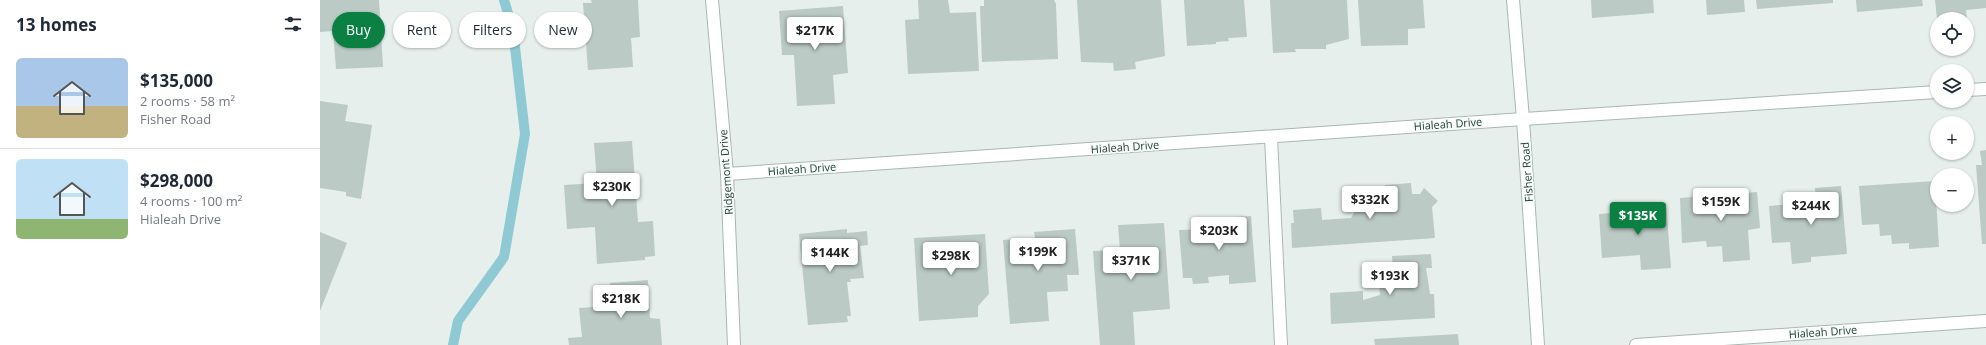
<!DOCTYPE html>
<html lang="en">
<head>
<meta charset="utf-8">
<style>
  :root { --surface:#fff; --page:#f2f2f3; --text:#1f2937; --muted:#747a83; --line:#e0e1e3; --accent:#0b8043 }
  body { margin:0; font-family:"Open Sans",sans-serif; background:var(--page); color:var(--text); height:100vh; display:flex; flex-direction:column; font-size:15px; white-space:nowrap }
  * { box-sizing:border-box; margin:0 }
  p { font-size:13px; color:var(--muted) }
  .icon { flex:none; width:22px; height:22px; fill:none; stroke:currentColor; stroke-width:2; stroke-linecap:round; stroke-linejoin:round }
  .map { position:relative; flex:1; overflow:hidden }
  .side { display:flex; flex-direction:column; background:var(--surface); width:320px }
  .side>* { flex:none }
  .guide { position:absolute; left:12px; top:12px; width:380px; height:36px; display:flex; gap:8px }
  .buttons { position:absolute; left:1610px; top:12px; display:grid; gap:8px }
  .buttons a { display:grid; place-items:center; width:44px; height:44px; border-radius:50%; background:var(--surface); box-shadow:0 1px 3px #0004; font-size:20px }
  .price { position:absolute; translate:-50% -34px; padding:0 9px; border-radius:4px; background:#fff; color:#222; font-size:13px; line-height:26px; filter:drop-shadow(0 1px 2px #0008) }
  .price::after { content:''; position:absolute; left:50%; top:24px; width:12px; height:9px; margin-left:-6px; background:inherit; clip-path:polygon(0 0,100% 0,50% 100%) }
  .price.active { background:var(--accent); color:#fff }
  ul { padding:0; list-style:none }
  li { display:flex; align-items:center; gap:12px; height:100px; padding:0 16px }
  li+li { border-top:1px solid var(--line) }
  li span { display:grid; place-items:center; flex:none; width:112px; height:80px; border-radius:6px; color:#555 }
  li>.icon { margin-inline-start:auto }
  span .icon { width:48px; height:48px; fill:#fffc; stroke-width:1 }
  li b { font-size:17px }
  h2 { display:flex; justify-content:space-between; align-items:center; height:48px; padding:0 16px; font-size:17px }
  .chip { padding:0 14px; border-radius:18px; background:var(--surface); box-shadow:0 1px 3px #0004; font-size:14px; line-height:36px }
  .chip.active { background:var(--accent); color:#fff }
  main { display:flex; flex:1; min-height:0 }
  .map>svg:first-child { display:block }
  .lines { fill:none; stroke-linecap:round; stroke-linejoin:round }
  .stream { stroke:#8ec9d4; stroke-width:10 }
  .building { fill:#bbcac4 }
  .lane-casing { stroke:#a8b8b2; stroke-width:14 }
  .street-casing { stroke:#a8b8b2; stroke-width:14 }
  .secondary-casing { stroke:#a4bbb3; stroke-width:14 }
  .lane { stroke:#fff; stroke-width:12 }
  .street { stroke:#fff; stroke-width:12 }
  .secondary { stroke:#fff; stroke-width:12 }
  .labels { text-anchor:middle; stroke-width:3.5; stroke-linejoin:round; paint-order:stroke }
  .street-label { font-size:11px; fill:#24423a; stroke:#f7fbf9 }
</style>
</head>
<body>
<main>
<section class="side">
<h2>13 homes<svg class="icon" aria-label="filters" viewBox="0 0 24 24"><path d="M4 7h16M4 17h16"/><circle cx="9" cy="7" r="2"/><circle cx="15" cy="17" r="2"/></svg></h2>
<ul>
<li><span style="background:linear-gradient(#a9c7e8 60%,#c2b280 0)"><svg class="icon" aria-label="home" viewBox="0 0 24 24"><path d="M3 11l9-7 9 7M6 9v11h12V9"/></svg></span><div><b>$135,000</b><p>2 rooms · 58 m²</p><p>Fisher Road</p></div></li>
<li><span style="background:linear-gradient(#bfe0f5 75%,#8fb573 0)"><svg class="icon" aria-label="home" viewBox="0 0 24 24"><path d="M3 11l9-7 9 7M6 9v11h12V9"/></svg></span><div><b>$298,000</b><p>4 rooms · 100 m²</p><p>Hialeah Drive</p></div></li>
</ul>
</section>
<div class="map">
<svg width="1666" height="345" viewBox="0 0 1666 345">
  <rect width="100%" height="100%" fill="#e6efeb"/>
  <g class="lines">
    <polyline class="stream" points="133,345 138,321 184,257 205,134 193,30 184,0"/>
  </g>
  <g class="building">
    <polygon points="0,0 59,0 63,67 16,69 13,31 0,32"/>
    <polygon points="271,0 318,0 320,37 311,38 313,67 268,70 263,3 272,3"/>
    <polygon points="598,0 628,0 630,13 656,12 659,71 588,74 585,20 599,19"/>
    <polygon points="664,0 734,0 736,4 738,59 662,62 660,6 664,6"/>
    <polygon points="757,0 841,0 845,56 815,62 816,69 794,71 793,63 761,62"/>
    <polygon points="864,0 924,0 927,37 908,38 909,41 896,42 896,44 867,46"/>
    <polygon points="950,0 1027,0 1029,39 1006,45 1006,49 975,49 976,52 953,53"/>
    <polygon points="1038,0 1103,0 1105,28 1088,29 1088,45 1041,46"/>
    <polygon points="1271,0 1333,0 1334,13 1272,18"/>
    <polygon points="1386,0 1424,0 1425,12 1387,15"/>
    <polygon points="1436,0 1513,0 1513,3 1437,9"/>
    <polygon points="1536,0 1602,0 1603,6 1537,12"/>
    <polygon points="1615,0 1666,0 1666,8 1646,10 1647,19 1617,19"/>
    <polygon points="523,6 528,73 513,75 515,104 477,106 474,55 462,55 459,11"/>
    <polygon points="0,101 28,105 25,121 52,125 41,199 26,196 26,192 0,188"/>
    <polygon points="312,141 318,222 333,221 335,256 325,257 325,260 277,264 275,227 247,229 244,185 277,183 274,143"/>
    <polygon points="1666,150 1666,244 1662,244 1656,165 1662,165 1660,151"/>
    <polygon points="1615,181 1619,247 1589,249 1589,243 1572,244 1571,235 1560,236 1559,224 1542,225 1539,186"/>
    <polygon points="1091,183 1092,194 1100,194 1104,188 1118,201 1112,207 1115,238 972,248 971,223 974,223 973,210 1001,208 1002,220 1031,218 1036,209 1043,209 1041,190 1065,188 1065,185"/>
    <polygon points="1521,186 1527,254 1491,257 1491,262 1472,264 1470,242 1452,243 1449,206 1496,202 1495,188"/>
    <polygon points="1437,192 1440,228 1428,230 1430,260 1403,262 1402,246 1387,247 1386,241 1362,243 1360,198"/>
    <polygon points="1346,203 1351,268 1321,270 1320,255 1282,258 1279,214 1316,211 1316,205"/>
    <polygon points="931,216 936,282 909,284 909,275 888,277 889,283 873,284 872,278 863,278 859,230 885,229 885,222 902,221 902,218"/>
    <polygon points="844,223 850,309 813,312 815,345 780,345 773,251 800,250 798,225"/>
    <polygon points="527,229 527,233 547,231 548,245 540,246 544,278 530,279 531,282 527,282 531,316 527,316 528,322 488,325 479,234"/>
    <polygon points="755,229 759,275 747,275 748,291 727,292 729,321 690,324 683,240 715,238 714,232"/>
    <polygon points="0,232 27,243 0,311"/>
    <polygon points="665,234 669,294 658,306 658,317 599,321 594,238"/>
    <polygon points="1111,254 1112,268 1106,268 1110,294 1114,294 1115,318 1011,324 1010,293 1043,291 1043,300 1060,295 1059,284 1074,283 1072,256"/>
    <polygon points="328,280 330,318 340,319 342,345 249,345 248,338 262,337 259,308 291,306 290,283"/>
    <polygon points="1138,334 1139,345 1055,345 1054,339"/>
  </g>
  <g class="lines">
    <defs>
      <g id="lane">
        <polyline points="1647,90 1666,89"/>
        <polyline points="1203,119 1617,92"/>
        <polyline points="951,137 961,345"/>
      </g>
      <g id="street">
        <polyline points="392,0 407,174 414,345"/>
        <polyline points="407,174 1203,119"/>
        <polyline points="1316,345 1666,321"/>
      </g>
      <polyline id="secondary" points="1193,0 1203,119 1218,345"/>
    </defs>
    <use href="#lane" class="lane-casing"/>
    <use href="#street" class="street-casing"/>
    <use href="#secondary" class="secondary-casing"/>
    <use href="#lane" class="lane"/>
    <use href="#street" class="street"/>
    <use href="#secondary" class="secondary"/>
  </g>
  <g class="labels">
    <g class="street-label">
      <text transform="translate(1128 124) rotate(-4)" y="4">Hialeah Drive</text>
      <text transform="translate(805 147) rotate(-4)" y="4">Hialeah Drive</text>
      <text transform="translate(482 169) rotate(-4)" y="4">Hialeah Drive</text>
      <text transform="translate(406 172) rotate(-94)" y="4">Ridgemont Drive</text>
      <text transform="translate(1207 172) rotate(-94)" y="4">Fisher Road</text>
      <text transform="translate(1503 332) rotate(-4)" y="4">Hialeah Drive</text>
    </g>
  </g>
</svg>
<div class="buttons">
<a><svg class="icon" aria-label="locate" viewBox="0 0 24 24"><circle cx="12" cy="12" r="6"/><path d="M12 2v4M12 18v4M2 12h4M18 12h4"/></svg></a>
<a><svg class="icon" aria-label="layers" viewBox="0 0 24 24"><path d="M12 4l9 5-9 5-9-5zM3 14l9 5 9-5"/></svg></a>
<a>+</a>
<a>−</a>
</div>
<b class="price" style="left:495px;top:51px">$217K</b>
<b class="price" style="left:292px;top:207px">$230K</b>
<b class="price" style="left:1050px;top:220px">$332K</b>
<b class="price" style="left:1401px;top:222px">$159K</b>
<b class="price" style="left:1491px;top:226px">$244K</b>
<b class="price active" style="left:1318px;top:236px">$135K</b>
<b class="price" style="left:899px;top:251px">$203K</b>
<b class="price" style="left:718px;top:272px">$199K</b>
<b class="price" style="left:510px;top:273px">$144K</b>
<b class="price" style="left:631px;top:276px">$298K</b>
<b class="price" style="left:811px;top:281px">$371K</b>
<b class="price" style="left:1070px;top:296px">$193K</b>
<b class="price" style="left:301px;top:319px">$218K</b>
<div class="guide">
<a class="chip active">Buy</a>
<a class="chip">Rent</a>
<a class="chip">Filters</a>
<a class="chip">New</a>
</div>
</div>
</main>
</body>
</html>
